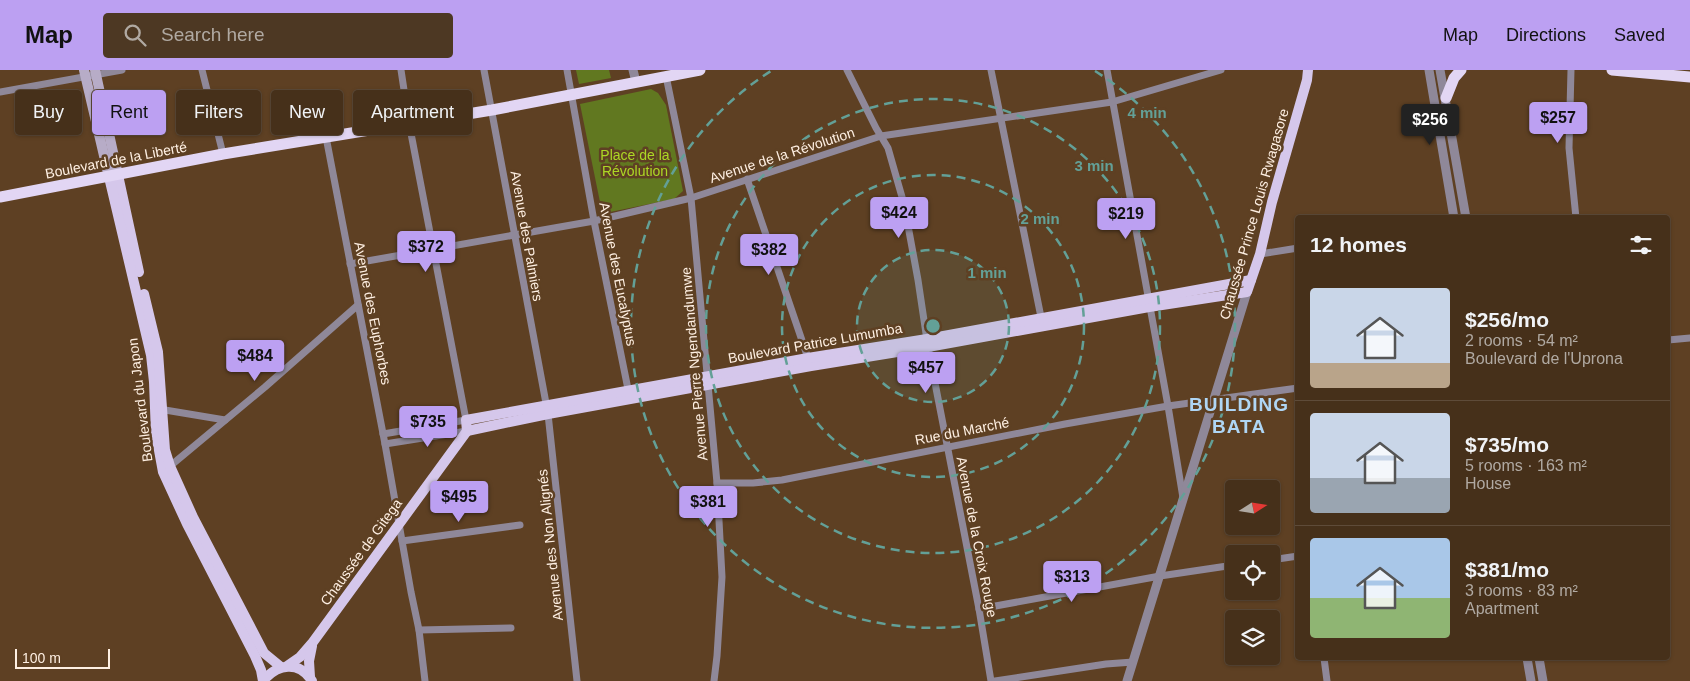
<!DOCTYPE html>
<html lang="en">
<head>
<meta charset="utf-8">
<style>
  :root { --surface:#46301a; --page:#4d3823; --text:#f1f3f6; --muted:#b0a9a2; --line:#5e4b39; --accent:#bca0f2 }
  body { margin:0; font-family:Arial,sans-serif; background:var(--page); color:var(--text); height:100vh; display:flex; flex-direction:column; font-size:19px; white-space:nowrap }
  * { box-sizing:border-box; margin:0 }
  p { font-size:16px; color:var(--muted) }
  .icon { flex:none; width:28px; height:28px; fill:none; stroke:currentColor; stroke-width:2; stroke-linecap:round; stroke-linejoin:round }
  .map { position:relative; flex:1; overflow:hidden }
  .panel { position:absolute; left:1295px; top:145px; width:375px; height:445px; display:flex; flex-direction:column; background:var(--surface); border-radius:5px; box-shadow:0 1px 4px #0004,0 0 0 1px var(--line) }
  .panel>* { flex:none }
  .banner { position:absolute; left:15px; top:20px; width:475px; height:45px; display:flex; gap:10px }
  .needle { width:32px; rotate:78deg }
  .controls { position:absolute; left:1225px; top:410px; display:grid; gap:10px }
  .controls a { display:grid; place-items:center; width:55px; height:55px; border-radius:5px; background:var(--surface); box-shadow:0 1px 4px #0004,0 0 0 1px var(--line); font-size:25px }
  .scale { position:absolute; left:15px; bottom:12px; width:95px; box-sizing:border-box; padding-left:5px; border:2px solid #feefe2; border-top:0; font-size:14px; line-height:18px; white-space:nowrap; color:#feefe2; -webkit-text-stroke:4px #5e4023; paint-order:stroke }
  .price { position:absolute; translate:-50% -42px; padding:0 11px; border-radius:5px; background:var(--accent); color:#111; font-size:16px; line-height:32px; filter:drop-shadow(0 1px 2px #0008) }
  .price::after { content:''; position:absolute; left:50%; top:30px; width:15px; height:11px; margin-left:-8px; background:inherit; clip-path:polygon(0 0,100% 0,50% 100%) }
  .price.current { background:#222; color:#fff }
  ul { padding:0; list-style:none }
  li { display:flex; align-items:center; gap:15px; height:125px; padding:0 15px }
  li+li { border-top:1px solid var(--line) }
  li span { display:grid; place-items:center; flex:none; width:140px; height:100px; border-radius:5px; color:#555 }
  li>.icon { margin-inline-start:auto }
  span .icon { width:60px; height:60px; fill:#fffc; stroke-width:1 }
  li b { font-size:21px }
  h2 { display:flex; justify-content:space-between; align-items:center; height:60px; padding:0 15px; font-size:21px }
  .tag { padding:0 18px; border-radius:5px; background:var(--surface); box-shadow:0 1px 4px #0004,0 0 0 1px var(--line); font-size:18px; line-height:45px }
  .tag.current { background:var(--accent); color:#111 }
  header { display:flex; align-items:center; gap:30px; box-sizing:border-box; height:70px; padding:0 25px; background:var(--accent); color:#111 }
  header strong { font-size:24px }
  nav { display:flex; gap:28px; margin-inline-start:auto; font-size:18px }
  .search { width:350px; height:45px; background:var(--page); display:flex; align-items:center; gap:12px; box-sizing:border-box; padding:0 18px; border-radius:5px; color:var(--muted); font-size:19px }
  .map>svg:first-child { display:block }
  .green { fill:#617820 }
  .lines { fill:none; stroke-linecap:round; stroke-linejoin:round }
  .minor { stroke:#8f8899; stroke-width:7 }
  .tertiary { stroke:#8f8899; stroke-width:9 }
  .secondary { stroke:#b7acc7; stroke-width:10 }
  .primary { stroke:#d5c7eb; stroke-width:10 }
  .trunk { stroke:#e2d6f4; stroke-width:11 }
  .ring { fill:none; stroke:#63a097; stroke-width:2.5; stroke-dasharray:9 6 }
  .labels { text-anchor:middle; stroke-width:5; stroke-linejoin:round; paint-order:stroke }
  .park-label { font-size:14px; fill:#acd725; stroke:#5e4023 }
  .street-label { font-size:14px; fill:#feefe2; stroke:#5e4023 }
  .district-label { font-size:19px; font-weight:bold; letter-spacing:1px; fill:#afd6f5; stroke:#5e4023 }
  .centre { fill:#63a097; stroke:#5e4023; stroke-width:2.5 }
  .ring-label { font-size:15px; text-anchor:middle; font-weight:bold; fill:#63a097; stroke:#5e4023; stroke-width:5; stroke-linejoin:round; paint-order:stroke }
</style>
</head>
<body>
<header>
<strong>Map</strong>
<div class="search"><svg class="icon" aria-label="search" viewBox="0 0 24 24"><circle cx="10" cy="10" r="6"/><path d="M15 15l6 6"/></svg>Search here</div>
<nav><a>Map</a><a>Directions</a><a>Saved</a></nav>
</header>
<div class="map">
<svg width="1690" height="611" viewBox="0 0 1690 611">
  <rect width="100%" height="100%" fill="#5e4023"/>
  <g class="green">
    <polygon points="576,0 609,0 611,8 579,14"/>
    <polygon points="651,19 658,23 666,35 683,121 674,129 610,142 600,132 580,34"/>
  </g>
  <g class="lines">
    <g class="minor">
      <polyline points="202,0 223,84"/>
      <polyline points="484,0 548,344 577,611"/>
      <polyline points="567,0 594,151 629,324"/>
      <polyline points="847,0 876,58 888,78 904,134 918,210 928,277 979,539 991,611"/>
      <polyline points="991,0 1042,252"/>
      <polyline points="1107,0 1168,336 1183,428"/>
      <polyline points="1571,0 1569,78 1576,148"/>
      <polyline points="666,6 691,128 717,413 722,507 717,586 714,611"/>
      <polyline points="0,22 122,0"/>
      <polyline points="326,67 385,374 411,522 419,560 425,611"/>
      <polyline points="747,109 809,291"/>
      <polyline points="1260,184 1298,178"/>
      <polyline points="350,194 594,151 691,128 881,66 1112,32 1221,0"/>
      <polyline points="1668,270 1690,268"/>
      <polyline points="159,339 225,350"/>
      <polyline points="383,364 466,350 409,53 401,0"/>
      <polyline points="385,374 467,361"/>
      <polyline points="169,397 265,317 358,235"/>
      <polyline points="717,413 753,413 782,410 1065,354 1168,336 1298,318"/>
      <polyline points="402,471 520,455"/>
      <polyline points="1271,490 1298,486"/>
      <polyline points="979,539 1160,506 1234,495"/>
      <polyline points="419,560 511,558"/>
      <polyline points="1324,588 1327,611"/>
      <polyline points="995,611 1106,594 1133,592"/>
    </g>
    <g class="tertiary">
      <polyline points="633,0 636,12"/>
      <polyline points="1429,0 1454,148"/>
      <polyline points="1440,0 1466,148"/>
      <polyline points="1527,588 1531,611"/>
      <polyline points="1539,588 1543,611"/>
      <polyline points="1127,611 1247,222"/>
    </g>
    <g class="secondary">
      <polyline points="84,0 109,107"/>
      <polyline points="95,0 118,105"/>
    </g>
    <g class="primary">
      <polyline points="118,105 139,202"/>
      <polyline points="109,107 151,285 154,312 156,364 163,402 187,454 255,586 261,600 263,611"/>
      <polyline points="144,224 158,282 165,380 170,396 193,447 264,583 281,597"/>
      <polyline points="467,361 548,344 811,296 928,277 1149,237 1247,222 1260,184 1272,132 1307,10 1308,0"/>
      <polyline points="467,361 466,350 808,288 927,269 1251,210"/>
      <polyline points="287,596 300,587 313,572 467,361"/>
      <polyline points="310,607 309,591 312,576"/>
      <path d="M263,611C277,594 299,590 312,611"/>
    </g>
    <g class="trunk">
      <polyline points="1612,0 1690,7"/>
      <polyline points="1446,28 1454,8 1461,0"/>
      <polyline points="0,127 223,84 492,40 700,0"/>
    </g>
  </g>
  <circle cx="933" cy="256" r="76" fill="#63a097" fill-opacity=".12"/>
  <g class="ring">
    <circle cx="933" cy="256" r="76"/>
    <circle cx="933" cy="256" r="151"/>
    <circle cx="933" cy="256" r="227"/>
    <path d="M1095 1A302 302 0 1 1 771 1"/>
  </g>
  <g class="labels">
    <g class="park-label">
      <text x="635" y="90">Place de la<tspan x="635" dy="16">Révolution</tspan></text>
    </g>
    <g class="street-label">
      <text transform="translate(782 85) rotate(-18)" y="5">Avenue de la Révolution</text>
      <text transform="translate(116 90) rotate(-11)" y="5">Boulevard de la Liberté</text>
      <text transform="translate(1254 144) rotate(-74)" y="5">Chaussée Prince Louis Rwagasore</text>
      <text transform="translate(527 166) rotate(80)" y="5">Avenue des Palmiers</text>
      <text transform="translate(618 204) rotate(79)" y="5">Avenue des Eucalyptus</text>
      <text transform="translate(373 243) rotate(79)" y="5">Avenue des Euphorbes</text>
      <text transform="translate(815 273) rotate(-10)" y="5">Boulevard Patrice Lumumba</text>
      <text transform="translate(694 294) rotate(-95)" y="5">Avenue Pierre Ngendandumwe</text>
      <text transform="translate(140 330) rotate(-97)" y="5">Boulevard du Japon</text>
      <text transform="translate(962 361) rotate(-11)" y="5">Rue du Marché</text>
      <text transform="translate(977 467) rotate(79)" y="5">Avenue de la Croix Rouge</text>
      <text transform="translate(550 475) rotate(-96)" y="5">Avenue des Non Alignés</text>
      <text transform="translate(361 482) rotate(-54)" y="5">Chaussée de Gitega</text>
    </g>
    <g class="district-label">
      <text x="1239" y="341">BUILDING<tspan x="1239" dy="22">BATA</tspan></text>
    </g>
  </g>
  <circle cx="933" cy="256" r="8" class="centre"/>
  <g class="ring-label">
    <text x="1147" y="48">4 min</text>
    <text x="1094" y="101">3 min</text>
    <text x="1040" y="154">2 min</text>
    <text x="987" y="208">1 min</text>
  </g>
</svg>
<div class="controls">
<a><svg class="needle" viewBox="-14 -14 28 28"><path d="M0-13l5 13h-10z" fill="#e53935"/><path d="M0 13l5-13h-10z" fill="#b0a9a2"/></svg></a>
<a><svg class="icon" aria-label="locate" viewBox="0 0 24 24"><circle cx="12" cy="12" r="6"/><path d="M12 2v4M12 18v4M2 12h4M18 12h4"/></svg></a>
<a><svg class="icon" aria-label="layers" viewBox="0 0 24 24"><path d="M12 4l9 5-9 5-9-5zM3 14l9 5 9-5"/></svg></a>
</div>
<div class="scale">100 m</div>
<b class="price" style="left:1558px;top:74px">$257</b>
<b class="price current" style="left:1430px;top:76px">$256</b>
<b class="price" style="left:899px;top:169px">$424</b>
<b class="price" style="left:1126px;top:170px">$219</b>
<b class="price" style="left:426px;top:203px">$372</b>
<b class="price" style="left:769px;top:206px">$382</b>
<b class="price" style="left:255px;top:312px">$484</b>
<b class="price" style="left:926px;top:324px">$457</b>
<b class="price" style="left:428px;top:378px">$735</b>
<b class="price" style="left:459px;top:453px">$495</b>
<b class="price" style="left:708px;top:458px">$381</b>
<b class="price" style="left:1072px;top:533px">$313</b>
<div class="banner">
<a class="tag">Buy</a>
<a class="tag current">Rent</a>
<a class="tag">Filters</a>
<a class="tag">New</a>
<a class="tag">Apartment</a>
</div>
<section class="panel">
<h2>12 homes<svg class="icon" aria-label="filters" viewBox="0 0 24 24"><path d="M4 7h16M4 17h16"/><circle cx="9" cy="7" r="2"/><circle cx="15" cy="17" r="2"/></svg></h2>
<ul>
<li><span style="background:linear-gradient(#c9d6e8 75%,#b9a48a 0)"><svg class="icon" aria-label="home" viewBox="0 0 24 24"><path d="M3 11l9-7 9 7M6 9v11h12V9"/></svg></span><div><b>$256/mo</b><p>2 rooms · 54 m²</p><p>Boulevard de l'Uprona</p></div></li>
<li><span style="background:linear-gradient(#c9d6e8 65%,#9aa5b1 0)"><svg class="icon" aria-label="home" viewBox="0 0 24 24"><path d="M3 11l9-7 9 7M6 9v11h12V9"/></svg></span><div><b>$735/mo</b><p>5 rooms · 163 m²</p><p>House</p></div></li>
<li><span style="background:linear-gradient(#a9c7e8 60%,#8fb573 0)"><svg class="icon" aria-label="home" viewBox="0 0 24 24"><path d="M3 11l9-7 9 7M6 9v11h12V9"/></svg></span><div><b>$381/mo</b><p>3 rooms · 83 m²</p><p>Apartment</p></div></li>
</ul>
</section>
</div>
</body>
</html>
